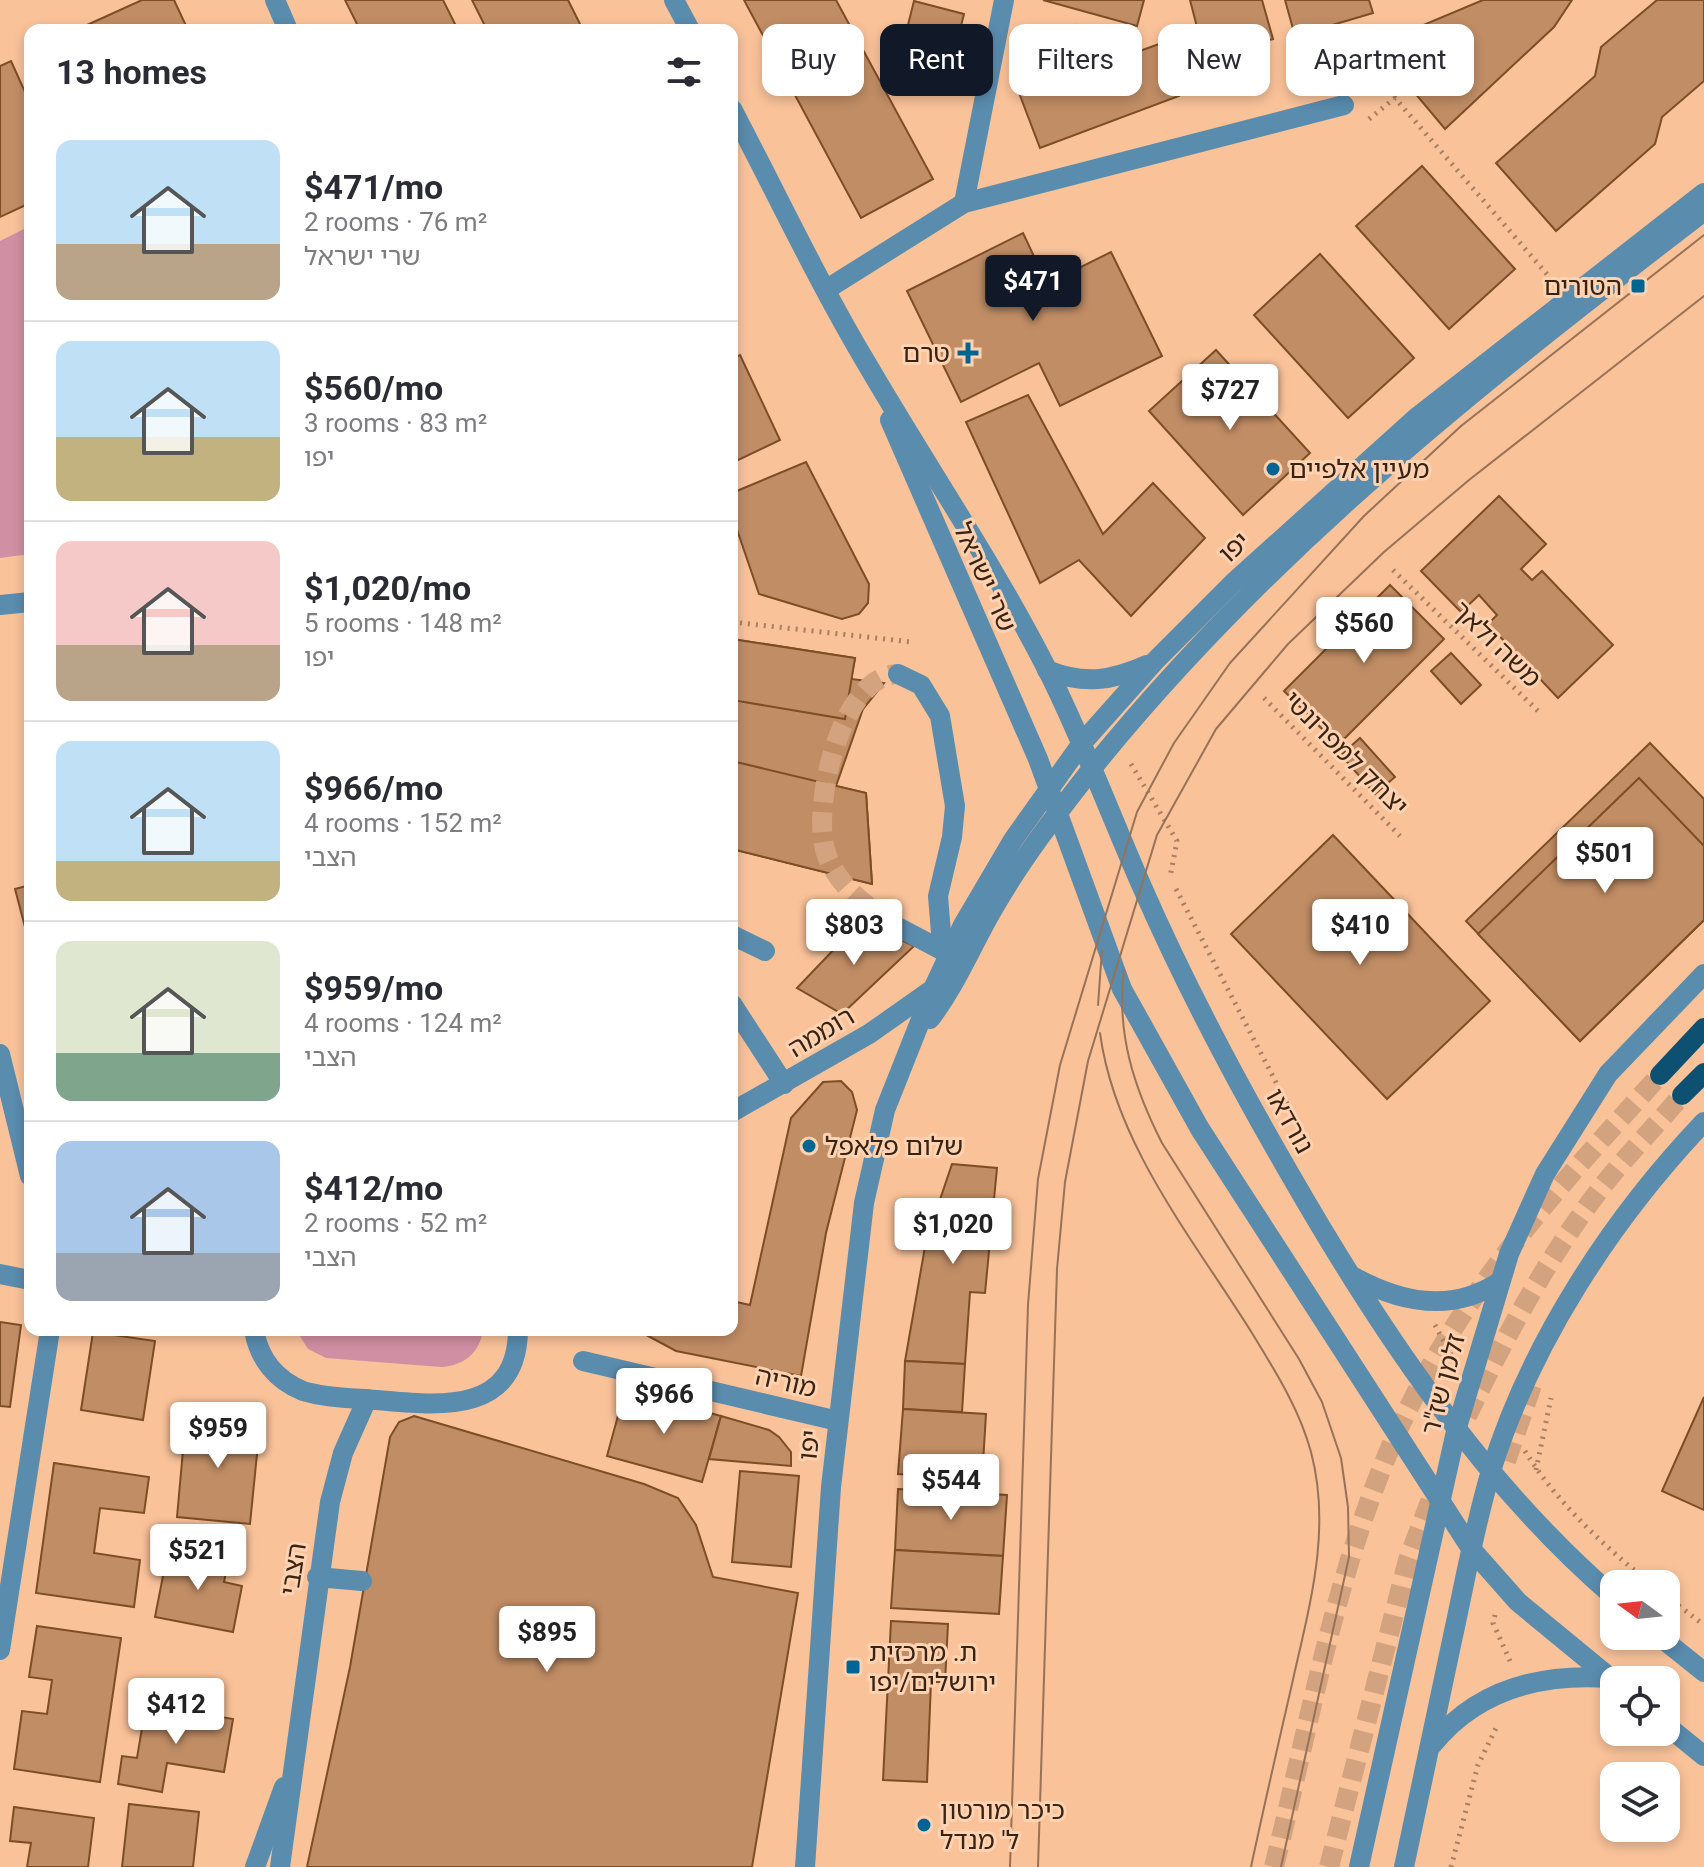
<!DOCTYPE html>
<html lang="en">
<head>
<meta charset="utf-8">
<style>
  :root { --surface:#fff; --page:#f2f2f3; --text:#2b2b33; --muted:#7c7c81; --line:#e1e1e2; --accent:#111827 }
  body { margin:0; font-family:Roboto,"Noto Sans Hebrew",sans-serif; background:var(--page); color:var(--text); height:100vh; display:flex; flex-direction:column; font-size:30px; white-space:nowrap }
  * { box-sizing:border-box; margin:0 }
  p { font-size:26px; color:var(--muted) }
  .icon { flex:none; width:44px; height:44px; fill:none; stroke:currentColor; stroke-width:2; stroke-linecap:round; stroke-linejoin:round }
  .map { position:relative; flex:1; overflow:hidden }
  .details { position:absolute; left:24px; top:24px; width:714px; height:1312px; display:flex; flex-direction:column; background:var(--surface); border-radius:16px; box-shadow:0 4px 12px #0003 }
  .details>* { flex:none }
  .hud { position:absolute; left:762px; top:24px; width:760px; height:72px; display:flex; gap:16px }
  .needle { width:52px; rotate:285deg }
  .buttons { position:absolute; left:1600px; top:1570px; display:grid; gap:16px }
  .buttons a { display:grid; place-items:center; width:80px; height:80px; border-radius:16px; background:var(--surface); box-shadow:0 4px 12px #0003; font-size:40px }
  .price { position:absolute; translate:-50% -68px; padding:0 18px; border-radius:8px; background:#fff; color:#222; font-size:26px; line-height:52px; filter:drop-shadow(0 2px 4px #0008) }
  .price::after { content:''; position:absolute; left:50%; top:48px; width:24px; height:18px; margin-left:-12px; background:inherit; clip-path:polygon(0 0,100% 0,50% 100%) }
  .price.on { background:var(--accent); color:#fff }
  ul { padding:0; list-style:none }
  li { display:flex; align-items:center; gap:24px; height:200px; padding:0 32px }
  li+li { border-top:2px solid var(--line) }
  li span { display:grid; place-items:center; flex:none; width:224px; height:160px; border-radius:16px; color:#555 }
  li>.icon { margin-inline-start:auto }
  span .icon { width:96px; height:96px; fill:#fffc; stroke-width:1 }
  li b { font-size:34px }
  h2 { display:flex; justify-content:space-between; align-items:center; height:96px; padding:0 32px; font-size:34px }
  .pill { padding:0 28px; border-radius:16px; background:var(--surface); box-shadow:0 4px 12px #0003; font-size:28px; line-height:72px }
  .pill.on { background:var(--accent); color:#fff }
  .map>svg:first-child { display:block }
  .green { fill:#d18fa4 }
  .building { fill:#c08d65; stroke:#7d4d26; stroke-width:2 }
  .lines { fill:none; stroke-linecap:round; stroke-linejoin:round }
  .minor-tunnel { stroke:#d3a27e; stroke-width:20; stroke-dasharray:20 10; stroke-linecap:butt }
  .major-tunnel { stroke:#d3a27e; stroke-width:20; stroke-dasharray:20 10; stroke-linecap:butt }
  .path { stroke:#a87f61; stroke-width:5; stroke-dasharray:2 6; stroke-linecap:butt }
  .minor { stroke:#5a8cae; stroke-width:20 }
  .major { stroke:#0e5072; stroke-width:20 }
  .tram { stroke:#987256; stroke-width:2 }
  .poi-dot { fill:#006593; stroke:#ffd2b1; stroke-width:3 }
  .labels { text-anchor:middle; stroke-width:6; stroke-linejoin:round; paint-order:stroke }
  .poi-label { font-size:26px; fill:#392414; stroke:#ffd2b1; text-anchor:start }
  .street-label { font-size:26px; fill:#392414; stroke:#ffd2b1 }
</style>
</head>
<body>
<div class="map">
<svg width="1704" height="1867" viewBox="0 0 1704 1867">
  <rect width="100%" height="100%" fill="#f9c299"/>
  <g class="green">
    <polygon points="30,226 30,554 0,558 0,241"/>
    <path d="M296,1330H483C480,1353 463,1366 441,1367L326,1358L308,1349Z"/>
  </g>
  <g class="building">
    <polygon points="142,0 174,0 188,30 76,30"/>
    <polygon points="345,0 443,0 458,30 360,30"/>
    <polygon points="472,0 568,0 583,30 487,30"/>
    <polygon points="744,0 836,0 933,179 861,218"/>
    <polygon points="1043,0 1144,0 1137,26"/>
    <polygon points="1190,0 1262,0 1273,39 1205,58"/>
    <polygon points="1285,0 1369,0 1373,13 1295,36"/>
    <polygon points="1483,0 1572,0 1554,27 1445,129 1383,55 1416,28"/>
    <polygon points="1657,0 1704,0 1704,81 1662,117 1655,144 1556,231 1496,163 1595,76 1601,47"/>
    <polygon points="914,1 964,14 944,94 894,81"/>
    <polygon points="1076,25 1083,45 1113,33 1123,57 1159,44 1179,96 1040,148 1016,85 1049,72 1037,40"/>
    <polygon points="11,61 30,103 30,203 0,217 0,66"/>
    <polygon points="1422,166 1515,269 1449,329 1356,226"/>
    <polygon points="1023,233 1047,284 1111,252 1162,356 1060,406 1039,363 961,402 907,291"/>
    <polygon points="1320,254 1414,358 1348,418 1254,315"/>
    <polygon points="1216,350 1310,453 1243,515 1149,411"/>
    <polygon points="740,355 780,440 732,463 732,359"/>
    <polygon points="1028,395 1103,534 1153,483 1205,538 1131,616 1079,560 1040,583 966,422"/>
    <polygon points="806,462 869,584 868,603 859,614 842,619 759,594 732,515 732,493"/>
    <polygon points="1499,496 1546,544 1521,569 1532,580 1542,571 1613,645 1558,698 1488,624 1497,615 1479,595 1461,612 1421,571"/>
    <polygon points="1390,585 1444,639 1338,745 1284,691"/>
    <polygon points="732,639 855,658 851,679 884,683 863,709 836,786 866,793 872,884 732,849"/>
    <polygon points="732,639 855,658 845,719 732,700"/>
    <polygon points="1451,653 1481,685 1461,704 1431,671"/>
    <polygon points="1360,738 1395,777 1375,794 1341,755"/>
    <polygon points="1650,743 1704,799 1704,920 1580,1041 1466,921"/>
    <polygon points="732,761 866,793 872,884 732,849"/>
    <polygon points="1639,778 1704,846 1704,920 1580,1041 1478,934"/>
    <polygon points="1333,835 1490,1001 1387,1099 1231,934"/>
    <polygon points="30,885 30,946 15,889"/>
    <polygon points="861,921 914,946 842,1014 797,988"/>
    <polygon points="841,1081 852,1092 857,1110 826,1233 801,1376 676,1351 637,1330 732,1330 732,1301 750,1305 791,1118 823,1082"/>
    <polygon points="952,1164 997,1168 985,1293 970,1292 965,1364 905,1361 926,1241"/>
    <polygon points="0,1322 21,1325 10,1407 0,1406"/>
    <polygon points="93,1332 155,1341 143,1420 81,1410"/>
    <polygon points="905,1361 965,1364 962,1412 903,1409"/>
    <polygon points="625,1390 721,1416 702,1482 607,1456"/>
    <polygon points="1704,1397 1704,1510 1662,1491"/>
    <polygon points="903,1409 986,1414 982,1479 898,1474"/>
    <polygon points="414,1416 644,1484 678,1498 696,1525 713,1577 798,1593 752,1867 307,1867 350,1667 390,1437 399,1422"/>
    <polygon points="721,1416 769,1430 779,1437 791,1452 791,1466 709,1459"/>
    <polygon points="186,1417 260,1424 250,1524 177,1517"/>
    <polygon points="54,1463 149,1477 144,1513 100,1508 94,1553 140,1560 134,1607 36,1593"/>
    <polygon points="740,1471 799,1476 791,1567 732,1562"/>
    <polygon points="898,1489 1007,1495 1003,1556 895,1550"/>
    <polygon points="168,1550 228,1562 224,1582 242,1586 233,1632 155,1617"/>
    <polygon points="895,1550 1003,1556 999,1614 891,1608"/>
    <polygon points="891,1621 948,1624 945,1682 931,1682 927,1782 883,1780"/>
    <polygon points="37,1626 121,1638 100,1782 14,1769 22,1711 47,1714 52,1680 29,1677"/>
    <polygon points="146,1704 233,1719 224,1772 167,1763 162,1792 118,1784 122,1756 137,1758"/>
    <polygon points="129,1804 199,1812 193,1867 122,1867"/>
    <polygon points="14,1807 94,1818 88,1867 27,1867 31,1843 10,1841"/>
  </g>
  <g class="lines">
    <g class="minor-tunnel">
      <path d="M892,924C866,905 837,886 826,853C811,809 840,675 898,674"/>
      <polyline points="1506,1461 1532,1385"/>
    </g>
    <g class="major-tunnel">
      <path d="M1467,1416C1505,1337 1547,1258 1601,1188C1626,1156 1656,1126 1682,1095"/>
      <path d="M1274,1867C1313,1710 1340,1542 1414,1397C1476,1275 1569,1175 1660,1075"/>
      <polyline points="1329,1867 1408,1560 1439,1478"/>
    </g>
    <g class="path">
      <polyline points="1369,119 1395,98 1552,280"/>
      <polyline points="1393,570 1539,712"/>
      <polyline points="732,622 912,642"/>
      <polyline points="1264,698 1400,836"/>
      <polyline points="1131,764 1177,841 1170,877"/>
      <polyline points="1176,889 1311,1150"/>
      <polyline points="1435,1325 1451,1355"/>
      <path d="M1525,1451C1557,1503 1604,1546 1651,1584"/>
      <polyline points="1536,1470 1551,1398"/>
      <polyline points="1666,1596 1704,1625"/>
      <polyline points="1495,1615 1493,1623 1510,1661"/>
      <polyline points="1451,1867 1478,1765 1496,1728"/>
    </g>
    <g class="minor">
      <polyline points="275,0 288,30"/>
      <polyline points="674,0 690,30"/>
      <path d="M732,109C777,194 818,282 867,364C927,467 995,566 1049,673C1084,743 1111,817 1143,889C1186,987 1237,1083 1291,1176C1379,1329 1480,1481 1614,1597"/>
      <polyline points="964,203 1004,0"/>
      <polyline points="827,289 964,203 1344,105"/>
      <polyline points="890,420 1038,759 1122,989 1200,1129 1472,1550 1518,1602 1614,1681"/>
      <polyline points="0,605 30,602"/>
      <path d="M1047,670C1084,685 1111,681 1147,665"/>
      <polyline points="898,674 921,685 940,716 955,806 952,837 938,896 941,933 949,954"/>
      <polyline points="892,924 949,954"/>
      <polyline points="732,935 765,951"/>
      <polyline points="732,1004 784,1084"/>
      <path d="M930,1019C956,985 972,945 993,909C1022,858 1058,812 1094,766C1273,545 1481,383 1704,211"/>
      <polyline points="0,1054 30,1176"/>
      <polyline points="732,1112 869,1034 933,989"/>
      <polyline points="0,1274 30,1280"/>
      <path d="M1352,1276C1399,1302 1450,1314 1499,1282"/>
      <path d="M254,1330C259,1359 276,1380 303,1391C326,1398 352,1398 376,1400C435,1405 517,1417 518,1330"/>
      <polyline points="583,1361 838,1421"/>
      <polyline points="317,1577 362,1581"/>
      <polyline points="1659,1636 1704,1672"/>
      <polyline points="0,1650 50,1330"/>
      <polyline points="1666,1725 1704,1756"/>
      <path d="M1432,1745C1477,1689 1540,1673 1610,1678"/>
      <polyline points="255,1867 284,1787"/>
      <polyline points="280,1867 330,1502 343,1453 367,1399"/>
      <polyline points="805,1867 831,1487 864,1203 885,1110 933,989 963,925 1013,840 1082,743 1154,662 1233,583 1416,418 1704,193"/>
      <polyline points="1359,1867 1457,1427 1509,1254 1545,1174 1608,1074 1704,974"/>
      <path d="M1404,1867C1420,1790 1437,1713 1453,1636C1465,1581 1475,1524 1491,1471C1531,1342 1612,1219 1704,1122"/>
    </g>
    <g class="major">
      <polyline points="1660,1075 1704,1028"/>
      <polyline points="1682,1095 1704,1073"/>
    </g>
    <g class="tram">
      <path d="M1124,970C1116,1033 1134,1088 1162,1143L1299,1359L1322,1402L1341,1458L1348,1507L1349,1557L1281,1867"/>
      <polyline points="1098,1005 1102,950"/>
      <path d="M1100,1033C1115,1145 1194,1240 1252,1333C1275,1371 1299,1408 1311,1452C1332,1531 1309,1607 1292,1684C1278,1745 1264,1806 1251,1867"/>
      <polyline points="1010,1867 1028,1305 1038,1179 1060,1065 1137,812 1174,743 1230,663 1364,516 1461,426 1704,235"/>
      <polyline points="1038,1867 1057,1269 1065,1182 1088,1061 1157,835 1216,729 1288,644 1384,552 1469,480 1704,296"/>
    </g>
  </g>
  <g class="poi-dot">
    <rect x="1630" y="278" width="16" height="16" rx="4"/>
    <path d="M964 341h8v8h8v8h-8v8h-8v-8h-8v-8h8z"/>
    <circle cx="1273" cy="469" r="8"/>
    <circle cx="809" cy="1146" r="8"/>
    <rect x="845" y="1659" width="16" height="16" rx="4"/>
    <circle cx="924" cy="1825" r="8"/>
  </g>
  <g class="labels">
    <g class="poi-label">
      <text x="1622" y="295" text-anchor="end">הטורים</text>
      <text x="950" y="362" text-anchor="end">טרם</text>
      <text x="1289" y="478">מעיין אלפיים</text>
      <text x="825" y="1155">שלום פלאפל</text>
      <text x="869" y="1661">ת. מרכזית<tspan x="869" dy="30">ירושלים/יפו</tspan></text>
      <text x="940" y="1819">כיכר מורטון<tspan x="940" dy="30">ל' מנדל</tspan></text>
    </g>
    <g class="street-label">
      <text transform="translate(1234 547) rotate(-43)" y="9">יפו</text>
      <text transform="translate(985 577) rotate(66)" y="9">שרי ישראל</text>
      <text transform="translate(1497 644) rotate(44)" y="9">משה ולאך</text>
      <text transform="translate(1346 753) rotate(45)" y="9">יצחק למפרונטי</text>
      <text transform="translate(821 1032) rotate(-31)" y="9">רוממה</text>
      <text transform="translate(1290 1121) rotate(61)" y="9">נורדאו</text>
      <text transform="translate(786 1382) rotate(13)" y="9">מוריה</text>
      <text transform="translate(1443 1384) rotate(-75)" y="9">זלמן שז"ר</text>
      <text transform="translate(809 1445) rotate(-84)" y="9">יפו</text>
      <text transform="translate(293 1569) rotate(-81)" y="9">הצבי</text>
    </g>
  </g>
</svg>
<div class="buttons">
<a><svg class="needle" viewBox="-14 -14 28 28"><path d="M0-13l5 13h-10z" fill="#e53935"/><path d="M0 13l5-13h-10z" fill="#7c7c81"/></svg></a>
<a><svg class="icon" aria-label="locate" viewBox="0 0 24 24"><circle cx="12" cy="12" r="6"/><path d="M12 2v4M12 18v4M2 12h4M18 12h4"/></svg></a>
<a><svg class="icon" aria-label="layers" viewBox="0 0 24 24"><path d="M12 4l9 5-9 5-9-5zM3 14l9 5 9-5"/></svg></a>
</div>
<b class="price on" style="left:1033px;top:323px">$471</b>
<b class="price" style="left:1230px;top:432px">$727</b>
<b class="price" style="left:1364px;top:665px">$560</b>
<b class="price" style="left:1605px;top:895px">$501</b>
<b class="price" style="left:854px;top:967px">$803</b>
<b class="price" style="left:1360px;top:967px">$410</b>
<b class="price" style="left:953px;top:1266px">$1,020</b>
<b class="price" style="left:664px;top:1436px">$966</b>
<b class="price" style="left:218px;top:1470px">$959</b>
<b class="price" style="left:951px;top:1522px">$544</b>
<b class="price" style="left:198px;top:1592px">$521</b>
<b class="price" style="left:547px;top:1674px">$895</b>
<b class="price" style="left:176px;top:1746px">$412</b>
<div class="hud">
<a class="pill">Buy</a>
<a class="pill on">Rent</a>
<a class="pill">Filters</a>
<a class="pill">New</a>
<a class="pill">Apartment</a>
</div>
<section class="details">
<h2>13 homes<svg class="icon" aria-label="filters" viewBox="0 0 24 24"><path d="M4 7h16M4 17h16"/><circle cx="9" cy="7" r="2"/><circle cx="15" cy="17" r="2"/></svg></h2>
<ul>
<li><span style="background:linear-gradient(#bfe0f5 65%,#b9a48a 0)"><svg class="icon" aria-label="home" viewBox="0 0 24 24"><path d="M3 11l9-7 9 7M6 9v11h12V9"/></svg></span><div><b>$471/mo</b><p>2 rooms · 76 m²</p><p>שרי ישראל</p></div></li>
<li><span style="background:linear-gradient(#bfe0f5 60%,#c2b280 0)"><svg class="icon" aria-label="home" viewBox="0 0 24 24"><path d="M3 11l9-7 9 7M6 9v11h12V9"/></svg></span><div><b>$560/mo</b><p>3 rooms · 83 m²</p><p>יפו</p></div></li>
<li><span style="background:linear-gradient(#f6c9c9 65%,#b9a48a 0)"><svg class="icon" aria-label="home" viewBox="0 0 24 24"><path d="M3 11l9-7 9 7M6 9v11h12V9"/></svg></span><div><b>$1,020/mo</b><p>5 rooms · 148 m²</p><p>יפו</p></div></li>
<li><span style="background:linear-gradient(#bfe0f5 75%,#c2b280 0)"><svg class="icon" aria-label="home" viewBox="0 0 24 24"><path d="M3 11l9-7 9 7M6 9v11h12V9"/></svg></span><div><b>$966/mo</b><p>4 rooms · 152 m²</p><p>הצבי</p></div></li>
<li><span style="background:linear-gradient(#dfe7d0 70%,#7fa58c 0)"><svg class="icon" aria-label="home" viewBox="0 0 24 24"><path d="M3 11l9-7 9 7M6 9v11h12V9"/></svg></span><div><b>$959/mo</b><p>4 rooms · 124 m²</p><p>הצבי</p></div></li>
<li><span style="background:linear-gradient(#a9c7e8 70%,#9aa5b1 0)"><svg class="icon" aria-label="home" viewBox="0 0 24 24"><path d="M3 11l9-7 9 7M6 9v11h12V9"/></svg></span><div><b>$412/mo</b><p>2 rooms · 52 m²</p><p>הצבי</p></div></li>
</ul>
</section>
</div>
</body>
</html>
